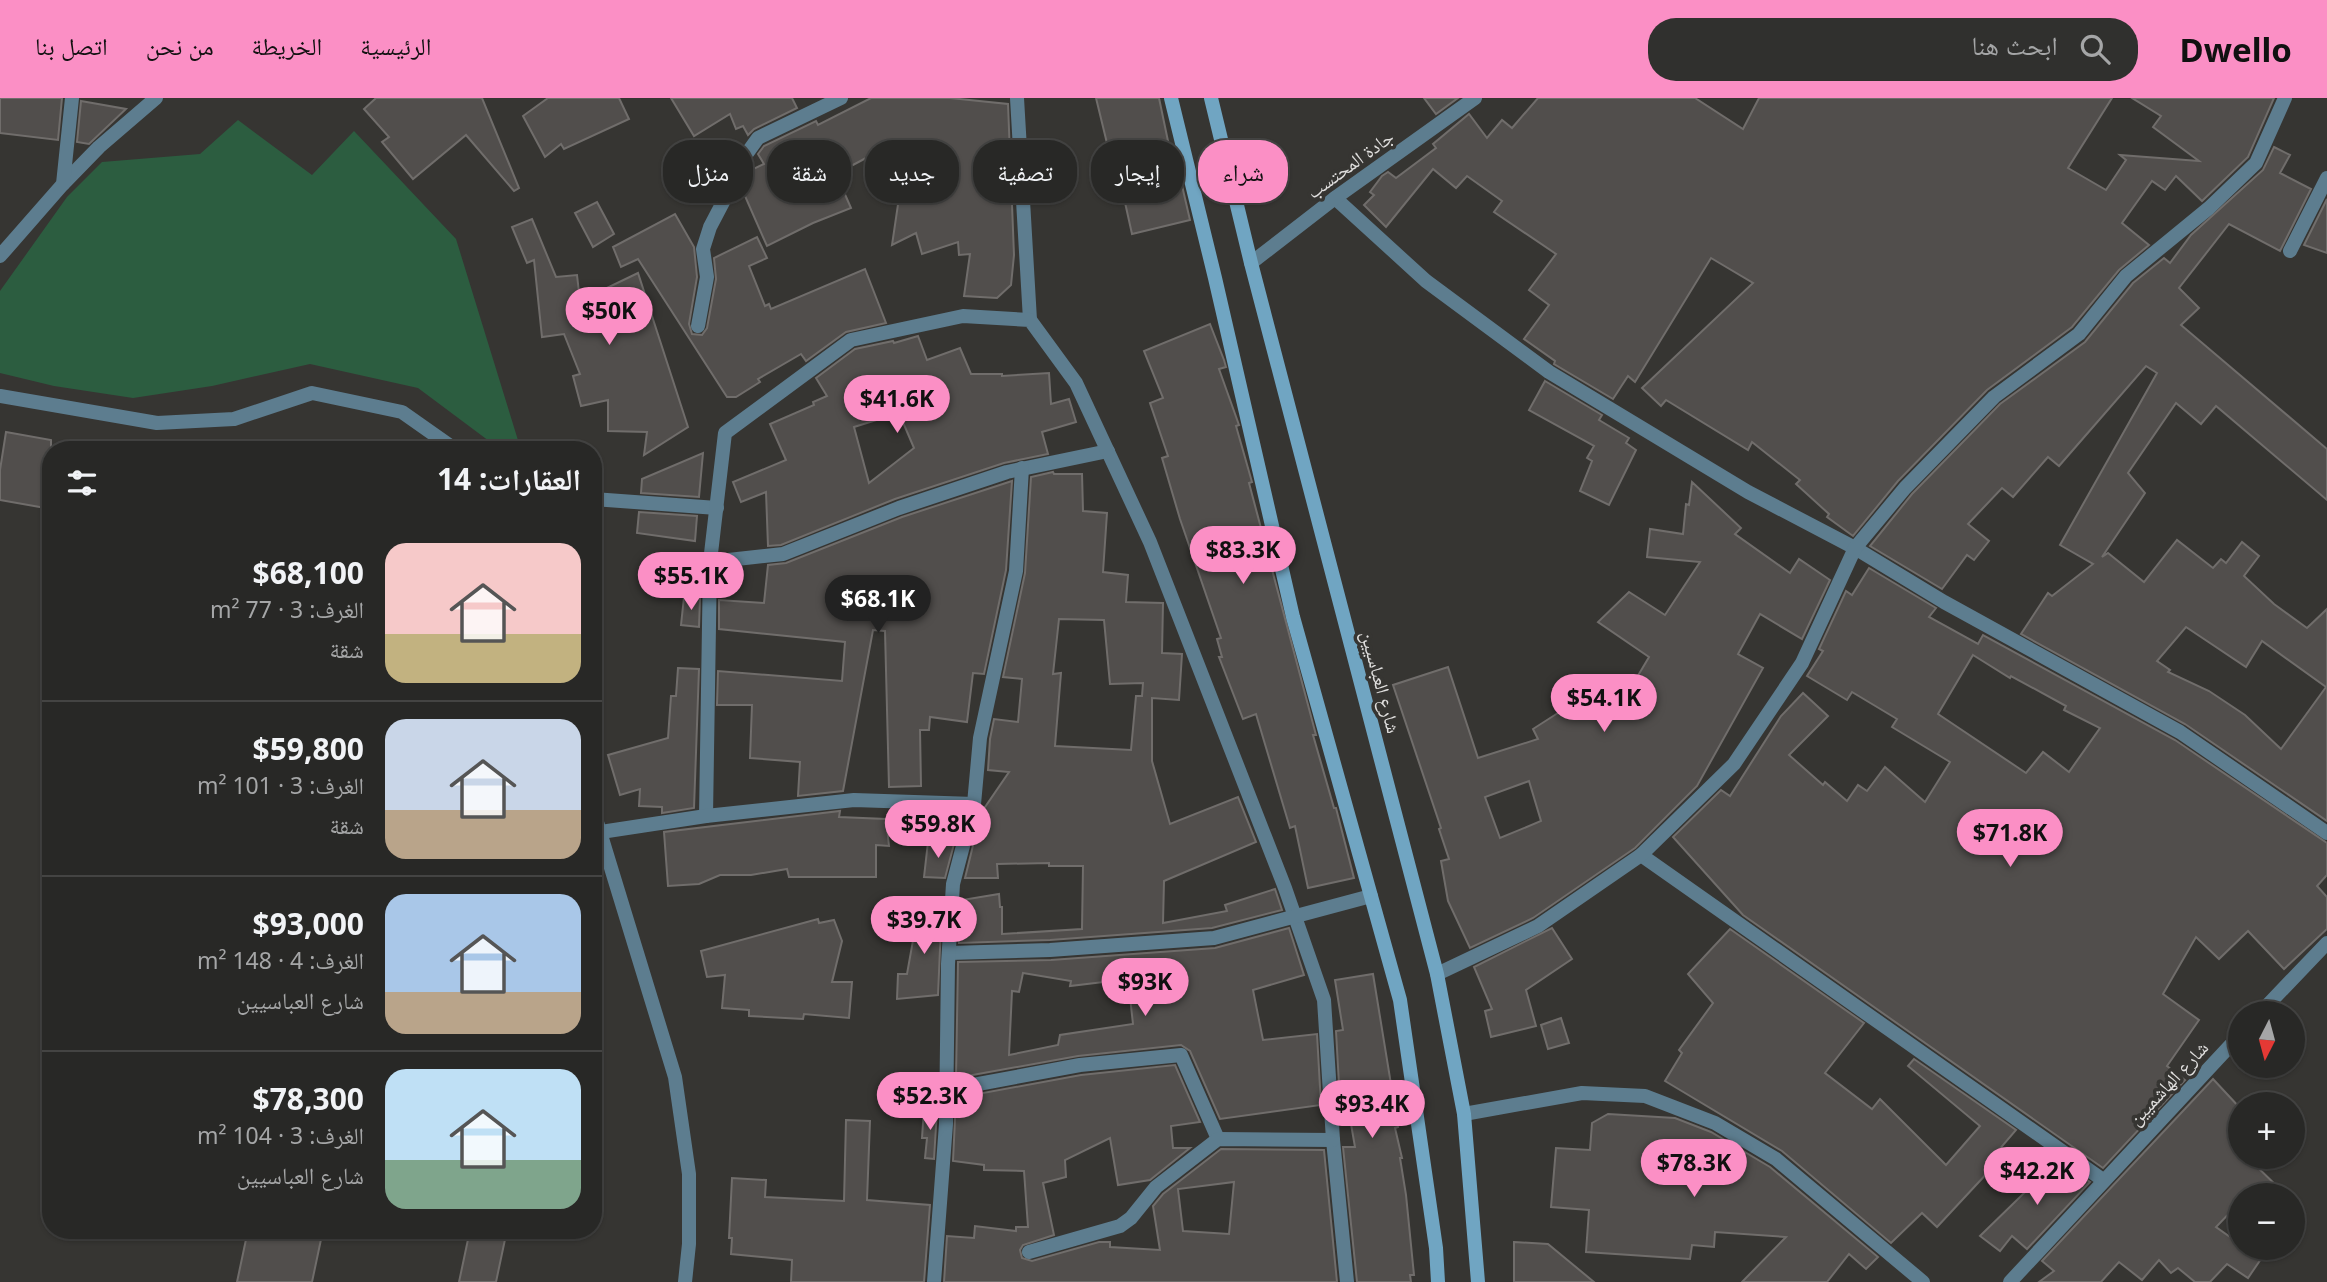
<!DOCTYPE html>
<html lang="ar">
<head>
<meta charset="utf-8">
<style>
  :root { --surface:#282826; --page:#30302e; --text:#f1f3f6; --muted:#a5a6a7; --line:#444443; --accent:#fb8fc5 }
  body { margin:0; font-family:"Noto Sans","Noto Naskh Arabic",sans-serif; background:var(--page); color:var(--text); direction:rtl; height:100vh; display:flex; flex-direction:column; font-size:26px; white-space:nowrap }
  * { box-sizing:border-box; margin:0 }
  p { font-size:23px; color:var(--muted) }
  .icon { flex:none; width:38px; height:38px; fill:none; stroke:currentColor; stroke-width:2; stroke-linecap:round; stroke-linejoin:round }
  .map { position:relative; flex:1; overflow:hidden; direction:ltr }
  .details { position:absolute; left:42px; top:343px; width:560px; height:798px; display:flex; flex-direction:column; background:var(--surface); border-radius:28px; box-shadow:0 2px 5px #0004,0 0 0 2px var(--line); direction:rtl }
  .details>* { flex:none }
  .guide { position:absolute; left:623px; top:42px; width:665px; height:63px; direction:rtl; display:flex; gap:14px }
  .needle { width:46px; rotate:186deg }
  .controls { position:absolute; left:2228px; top:903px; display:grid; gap:14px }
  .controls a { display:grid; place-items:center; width:77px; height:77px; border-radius:50%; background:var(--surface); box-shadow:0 2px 5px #0004,0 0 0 2px var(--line); font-size:35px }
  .price { position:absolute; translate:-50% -60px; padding:0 16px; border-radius:24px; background:var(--accent); color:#111; font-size:23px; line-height:46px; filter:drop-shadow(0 2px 4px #0008) }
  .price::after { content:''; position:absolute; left:50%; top:42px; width:21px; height:16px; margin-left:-10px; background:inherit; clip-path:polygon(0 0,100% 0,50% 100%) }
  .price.on { background:#222; color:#fff }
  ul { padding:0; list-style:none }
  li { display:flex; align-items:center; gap:21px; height:175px; padding:0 21px }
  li+li { border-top:2px solid var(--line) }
  li span { display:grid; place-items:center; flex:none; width:196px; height:140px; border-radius:21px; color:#555 }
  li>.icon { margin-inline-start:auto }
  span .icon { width:84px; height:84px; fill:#fffc; stroke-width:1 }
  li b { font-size:30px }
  h2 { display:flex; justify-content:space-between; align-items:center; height:84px; padding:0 21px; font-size:30px }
  .chip { padding:0 24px; border-radius:28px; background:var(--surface); box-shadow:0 2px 5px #0004,0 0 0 2px var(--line); font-size:24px; line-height:63px }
  .chip.on { background:var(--accent); color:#111 }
  header { display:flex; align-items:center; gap:42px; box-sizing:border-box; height:98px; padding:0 35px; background:var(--accent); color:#111 }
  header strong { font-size:33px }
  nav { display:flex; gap:38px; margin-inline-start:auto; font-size:24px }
  .search { width:490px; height:63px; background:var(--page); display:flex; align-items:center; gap:18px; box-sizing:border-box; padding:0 24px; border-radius:28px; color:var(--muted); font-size:26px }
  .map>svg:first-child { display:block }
  .green { fill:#2c5d40 }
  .building { fill:#514e4c; stroke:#706d6b; stroke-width:2; fill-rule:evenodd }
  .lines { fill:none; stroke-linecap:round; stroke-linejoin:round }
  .minor { stroke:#5d7d8f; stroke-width:14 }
  .secondary { stroke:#70a5c2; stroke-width:14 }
  .labels { text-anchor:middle; stroke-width:7; stroke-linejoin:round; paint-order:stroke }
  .street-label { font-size:19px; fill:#e0dfde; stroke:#363532 }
</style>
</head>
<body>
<header>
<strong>Dwello</strong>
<div class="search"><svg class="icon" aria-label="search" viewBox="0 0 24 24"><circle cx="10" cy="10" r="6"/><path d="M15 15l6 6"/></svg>ابحث هنا</div>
<nav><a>الرئيسية</a><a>الخريطة</a><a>من نحن</a><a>اتصل بنا</a></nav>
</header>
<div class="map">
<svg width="2327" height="1184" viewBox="0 0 2327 1184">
  <rect width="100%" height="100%" fill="#363532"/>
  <polygon class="green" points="238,22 312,77 354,33 456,141 521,352 492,352 489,343 418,290 310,266 212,288 133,300 54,288 0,275 0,193 67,99 102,64 200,56"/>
  <g class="building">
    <polygon points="0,0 62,0 58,42 0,35"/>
    <polygon points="376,0 482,0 519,90 514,93 466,37 413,81 382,44 389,39 364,11"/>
    <polygon points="548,0 619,0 629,21 564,51 561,46 545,59 523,18"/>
    <polygon points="671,0 792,0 797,10 754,31 748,37 743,28 736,31 730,16 694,38"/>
    <polygon points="871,0 950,0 1008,6 1014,157 1011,187 997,200 964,198 970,156 959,157 958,144 922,156 916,135 892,147 900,93 881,52 836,76 851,110 813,125 767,148 741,89 747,74 764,66 758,56 764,48 816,23 818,27"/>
    <polygon points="1096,0 1159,0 1173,67 1177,66 1190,122 1132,136 1118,73 1114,74"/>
    <polygon points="1424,0 1458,0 1436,16"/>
    <polygon points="1538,0 1695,0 1743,31 1759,0 2112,0 2068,70 2106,92 2126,62 2120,57 2199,63 2153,29 2161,18 2132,0 2274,0 2248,59 2202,103 2176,78 2165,92 2152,83 2122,125 2149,147 2119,172 2072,229 1987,292 1898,383 1853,438 1827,419 1829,416 1796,386 1800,382 1752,344 1748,352 1666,302 1661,308 1642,290 1753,185 1711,160 1635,284 1628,278 1613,301 1554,266 1555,263 1524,241 1549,207 1529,192 1556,156 1494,114 1502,103 1467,78 1456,90 1433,71 1386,129 1364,107 1374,97 1370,94 1382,78 1388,74 1396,80 1436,50 1433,46 1469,16 1487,40 1502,22 1512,30"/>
    <polygon points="81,3 126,11 89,46 77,44"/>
    <path d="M2274,49L2290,57L2280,75L2311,91L2280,153L2229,126L2179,190L2199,210L2181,227L2327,351V402L2216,308L2201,326L2176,305L2128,375L2145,395L2102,459L2108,455L2144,484L2177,442L2213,470L2221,461L2226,465L2242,444L2259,458L2244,478L2274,506L2307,530L2327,511V723L2185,626L2021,536L2048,495L2052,498L2093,466L2060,447L2157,275L2146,268L2059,368L2048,359L2013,399L2002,390L1968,426L1989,443L1974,462L1967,457L1942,491L1870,448L1912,396L2000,306L2085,244L2133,185L2164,160L2170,165L2191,137L2263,72ZM2186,529L2246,569L2262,543L2326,589L2281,651L2245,617L2209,593L2168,574L2170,572L2157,563Z"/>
    <polygon points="2327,101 2327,155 2304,147"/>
    <polygon points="597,104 614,136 593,149 575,115"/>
    <polygon points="675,116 694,149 697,179 689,226 692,236 702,237 707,230 716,181 714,160 757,139 767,160 749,168 765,208 769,206 771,211 865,171 886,225 846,234 806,263 801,256 758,281 760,284 736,299 727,299 638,161 621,169 613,149"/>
    <polygon points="532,121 556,179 577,177 580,203 638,175 688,329 644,357 647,334 608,333 608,302 581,308 573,278 580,276 564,236 542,239 534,162 527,165 512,129"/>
    <polygon points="1210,226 1224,262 1226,269 1219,271 1239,327 1236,328 1252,384 1249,385 1316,637 1313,637 1334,710 1336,710 1354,780 1308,790 1295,728 1290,730 1256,616 1243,621 1219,559 1222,559 1217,541 1221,540 1180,421 1162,360 1168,358 1150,305 1163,300 1144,253"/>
    <path d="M918,238L927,262L960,250L971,276H1002V278L1049,275L1051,306L1069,301L1076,324L1042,334L1048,356L1004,365L895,401L781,447L768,448L766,394L741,404L733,384L786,362L770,326L814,307L813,304L827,298L816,280L855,251L893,243L894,245ZM899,315L914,350L869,385L854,329Z"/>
    <polygon points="1545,283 1602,317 1599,322 1629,340 1626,345 1636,352 1609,407 1580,393 1592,363 1587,360 1594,348 1529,312"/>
    <polygon points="6,334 51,342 51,411 0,402 0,372"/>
    <polygon points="703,355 699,399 641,395 642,381"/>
    <path d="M1053,374L1054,376H1082L1083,413L1107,415L1103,474L1128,477L1126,504L1163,505L1162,555L1182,556L1179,602L1152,600V663L1170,726L1238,699L1256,744L1164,783L1163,825L1227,813L1225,807L1275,791L1282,812L1212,830L1050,842L959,845L962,802L999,796L1000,809H1002V836L1082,831L1083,768H1049V765L997,766L998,780H965L981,715L1009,674L988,672L990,641L994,621L1018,624L1022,581L1003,579L1025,475L1031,379ZM1059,521L1104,522L1110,586L1143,585L1142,598H1136L1131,652L1055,648L1061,575L1053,576Z"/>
    <polygon points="1012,383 1006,472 984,576 973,575 967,624 930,619 929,632 920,632 921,688 889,689 885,533 873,532 843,693 798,698 800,664 750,660 752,607 717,607 718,573 842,583 845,544 719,531 719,502 764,505 768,467 786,465 902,419"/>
    <path d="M1692,384L1741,430L1735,436L1790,475L1799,461L1830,482L1802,541L1760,516L1738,556L1763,570L1697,688L1635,750L1533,820L1470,850L1448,803L1441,763L1449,761L1439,731L1441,730L1393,587L1448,569L1478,660L1538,641L1533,631L1589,595L1610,625L1649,559L1598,524L1629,494L1665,517L1700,464L1647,459L1650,431L1683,436L1686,406L1689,407ZM1529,683L1541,723L1500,740L1485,699Z"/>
    <polygon points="639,414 697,418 695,443 637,435"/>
    <path d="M1869,470L1936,510L1929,519L1978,546L1983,537L2175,642L2327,745V777L2317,788L2327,799V831L2284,871L2248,833L2219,861L2196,839L2163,896L2199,922L2167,968L2185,982L2103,1070L1743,817L1673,739L1721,692L1730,698L1781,618L1803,595L1828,618L1789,657L1823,687L1825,684L1847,703L1858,687L1867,693L1885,669L1925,704L1950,664L1892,629L1897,621L1852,594L1847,602L1807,578L1823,553L1819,551L1846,493L1852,497ZM1973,557L2010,580L2011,578L2066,608L2064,612L2100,630L2069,674L2043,654L2026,675L1938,616Z"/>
    <polygon points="684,499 700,501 699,529 681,527"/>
    <polygon points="678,570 699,571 694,710 662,715 662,709 639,708 640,691 620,697 608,657 668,640 671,598 676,598"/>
    <polygon points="840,713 839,719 886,721 889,748 876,747 876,779 789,779 787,771 751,777 720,777 699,786 668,788 664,734"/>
    <polygon points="928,744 954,746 945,780 924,779"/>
    <polygon points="942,805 938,897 897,901 898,876 907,876 919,809"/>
    <polygon points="818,821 819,825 834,822 842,843 832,884 852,884 849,920 804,916 803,921 749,918 749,912 722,910 725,877 707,879 701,853"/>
    <path d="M1289,830L1304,877L1253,892L1263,942L1317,936L1321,1007L1220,1021L1190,953L1181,947L1078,958L956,980L958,864L1051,862L1215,850ZM1023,875L1071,883L1070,888L1128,881L1133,926L1060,937L1058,947L1009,957L1012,893L1019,894Z"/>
    <polygon points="1552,830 1572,861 1526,892 1536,928 1491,939 1485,913 1492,911 1474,869"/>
    <polygon points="1730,831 1864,925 1825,975 1872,1011 1880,1001 1946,1067 1980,1028 1908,968 1914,961 2016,1032 1985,1068 1990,1072 1937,1129 1922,1115 1891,1145 1782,1053 1665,983 1682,955 1679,952 1713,905 1688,876"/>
    <polygon points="1373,876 1398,1029 1395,1030 1402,1060 1400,1060 1406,1097 1414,1177 1410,1177 1411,1184 1357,1184 1343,1049 1355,1049 1347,1003 1340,1004 1336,933 1343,932 1335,882"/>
    <polygon points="1561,920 1569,945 1548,951 1541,927"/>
    <path d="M1175,967L1200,1024L1171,1028L1173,1050H1190L1150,1082L1118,1087L1110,1040L1065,1062L1066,1079L1043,1085L1054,1137L1023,1147L1020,1152L1022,1160L1032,1163L1099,1144H1110V1149L1160,1152L1153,1108L1163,1096L1221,1051L1324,1052L1337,1184H944L947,1138L974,1140L975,1128L1016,1133V1129H1028L1024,1073L984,1072V1067L953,1063L956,1000L1081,977ZM1234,1084L1229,1136L1183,1133L1178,1091Z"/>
    <polygon points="2213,981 2240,1010 2240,1059 2247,1059 2286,1097 2240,1097 2240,1104 2216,1129 2240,1146 2240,1150 2246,1150 2261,1161 2248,1180 2227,1166 2210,1184 2195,1184 2178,1170 2171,1175 2159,1162 2142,1182 2119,1164 2101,1184 2039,1184 2054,1173 2042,1163"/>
    <polygon points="924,1011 937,1012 934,1061 925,1060 927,1040 922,1040"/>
    <polygon points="1608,1016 1675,1020 1711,1034 1770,1069 1878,1159 1866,1171 1849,1156 1827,1184 1742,1184 1786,1139 1715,1134 1714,1149 1692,1147 1690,1161 1586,1154 1589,1112 1551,1109 1556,1050 1590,1052 1592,1025"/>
    <polygon points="846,1022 870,1023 867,1102 930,1107 924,1184 791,1184 792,1162 731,1156 732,1140 729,1140 732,1080 766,1082 765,1099 844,1103"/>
    <polygon points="2058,1062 2090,1084 2027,1151 2012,1138 2000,1153 1980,1138"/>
    <polygon points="248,1132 323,1132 312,1184 237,1184"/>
    <polygon points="470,1132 507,1132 496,1184 459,1184"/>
    <polygon points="1514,1144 1548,1146 1594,1184 1514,1184"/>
  </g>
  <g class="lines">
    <g class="minor">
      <polyline points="1017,0 1030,222"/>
      <polyline points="63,86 99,49 156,0"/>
      <polyline points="1335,100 1426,183 1549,274 1748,394 1855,450 1944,504 2180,634 2327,735"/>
      <polyline points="2290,153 2327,80"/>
      <polyline points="0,158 63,86 72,0"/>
      <polyline points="1251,165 1335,100 1475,0"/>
      <polyline points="698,228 707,179 703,151 710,129 732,87 740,65 758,40 841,0"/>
      <polyline points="0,298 157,325 234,321 312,295 402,314 456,352"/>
      <polyline points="593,401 717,410"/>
      <polyline points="710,464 783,456 899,410 1007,374 1108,353"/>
      <polyline points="593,711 675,979 689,1076 689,1146 685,1184"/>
      <polyline points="706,718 710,464 725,335 851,242 963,218 1030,222 1076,285 1150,444 1285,790 1324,902 1333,1042 1347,1184"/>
      <polyline points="601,734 706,718 854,702 974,706"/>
      <polyline points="1641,757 2103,1082"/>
      <polyline points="949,855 1050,852 1214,840 1371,798"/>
      <polyline points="1437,876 1538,828 1641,757 1734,666 1802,565 1855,450 1905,390 1994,299 2079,236 2126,178 2209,110 2256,65 2285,0"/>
      <polyline points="2260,915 2327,845"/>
      <polyline points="946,992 1080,967 1181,957 1218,1041"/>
      <polyline points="1464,1016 1582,995 1645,998 1715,1025 1776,1061 1923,1184"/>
      <polyline points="1029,1154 1120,1128 1131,1120 1156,1089 1218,1041 1333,1042"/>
      <polyline points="934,1184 946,1026 948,866 953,786 974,706 980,640 1016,473 1022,370"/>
      <polyline points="2010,1184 2240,937"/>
    </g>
    <g class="secondary">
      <polyline points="1171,0 1215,180 1293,519 1400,902 1436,1150 1438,1184"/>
      <polyline points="1211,0 1251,165 1437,876 1464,1016 1478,1184"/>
    </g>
  </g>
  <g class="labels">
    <g class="street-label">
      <text transform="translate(1350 66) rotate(-36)" y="7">جادة المحتسب</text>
      <text transform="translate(1381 584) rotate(75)" y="7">شارع العباسيين</text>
      <text transform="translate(2168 985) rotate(-47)" y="7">شارع الهاشميين</text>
    </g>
  </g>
</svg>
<div class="controls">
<a><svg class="needle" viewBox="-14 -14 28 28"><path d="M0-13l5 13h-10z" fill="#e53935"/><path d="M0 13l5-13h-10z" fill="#a5a6a7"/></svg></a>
<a>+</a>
<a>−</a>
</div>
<b class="price" style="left:609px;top:249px">$50K</b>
<b class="price" style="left:897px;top:337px">$41.6K</b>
<b class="price" style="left:1243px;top:488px">$83.3K</b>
<b class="price" style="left:691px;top:514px">$55.1K</b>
<b class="price on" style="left:878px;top:537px">$68.1K</b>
<b class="price" style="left:1604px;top:636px">$54.1K</b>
<b class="price" style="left:938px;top:762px">$59.8K</b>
<b class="price" style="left:2010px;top:771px">$71.8K</b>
<b class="price" style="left:924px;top:858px">$39.7K</b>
<b class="price" style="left:1145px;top:920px">$93K</b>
<b class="price" style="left:930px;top:1034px">$52.3K</b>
<b class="price" style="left:1372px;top:1042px">$93.4K</b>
<b class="price" style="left:1694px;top:1101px">$78.3K</b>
<b class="price" style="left:2037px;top:1109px">$42.2K</b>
<div class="guide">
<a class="chip on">شراء</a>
<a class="chip">إيجار</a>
<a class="chip">تصفية</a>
<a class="chip">جديد</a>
<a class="chip">شقة</a>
<a class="chip">منزل</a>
</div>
<section class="details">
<h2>العقارات: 14<svg class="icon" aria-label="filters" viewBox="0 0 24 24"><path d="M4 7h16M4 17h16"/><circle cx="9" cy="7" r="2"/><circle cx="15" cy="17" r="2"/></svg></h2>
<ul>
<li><span style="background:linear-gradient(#f6c9c9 65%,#c2b280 0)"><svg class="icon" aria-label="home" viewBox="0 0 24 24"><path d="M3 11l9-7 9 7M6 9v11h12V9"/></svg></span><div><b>$68,100</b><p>الغرف: 3 · 77 m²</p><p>شقة</p></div></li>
<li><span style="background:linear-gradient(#c9d6e8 65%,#b9a48a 0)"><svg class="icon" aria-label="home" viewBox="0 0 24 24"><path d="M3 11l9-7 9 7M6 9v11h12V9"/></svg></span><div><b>$59,800</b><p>الغرف: 3 · 101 m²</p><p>شقة</p></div></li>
<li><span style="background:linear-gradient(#a9c7e8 70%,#b9a48a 0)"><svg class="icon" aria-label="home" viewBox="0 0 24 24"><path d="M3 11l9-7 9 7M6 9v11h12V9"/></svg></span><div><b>$93,000</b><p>الغرف: 4 · 148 m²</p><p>شارع العباسيين</p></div></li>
<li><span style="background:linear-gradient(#bfe0f5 65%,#7fa58c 0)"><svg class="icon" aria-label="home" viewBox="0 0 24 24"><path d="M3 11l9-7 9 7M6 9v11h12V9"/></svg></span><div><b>$78,300</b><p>الغرف: 3 · 104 m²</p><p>شارع العباسيين</p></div></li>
</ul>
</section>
</div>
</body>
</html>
